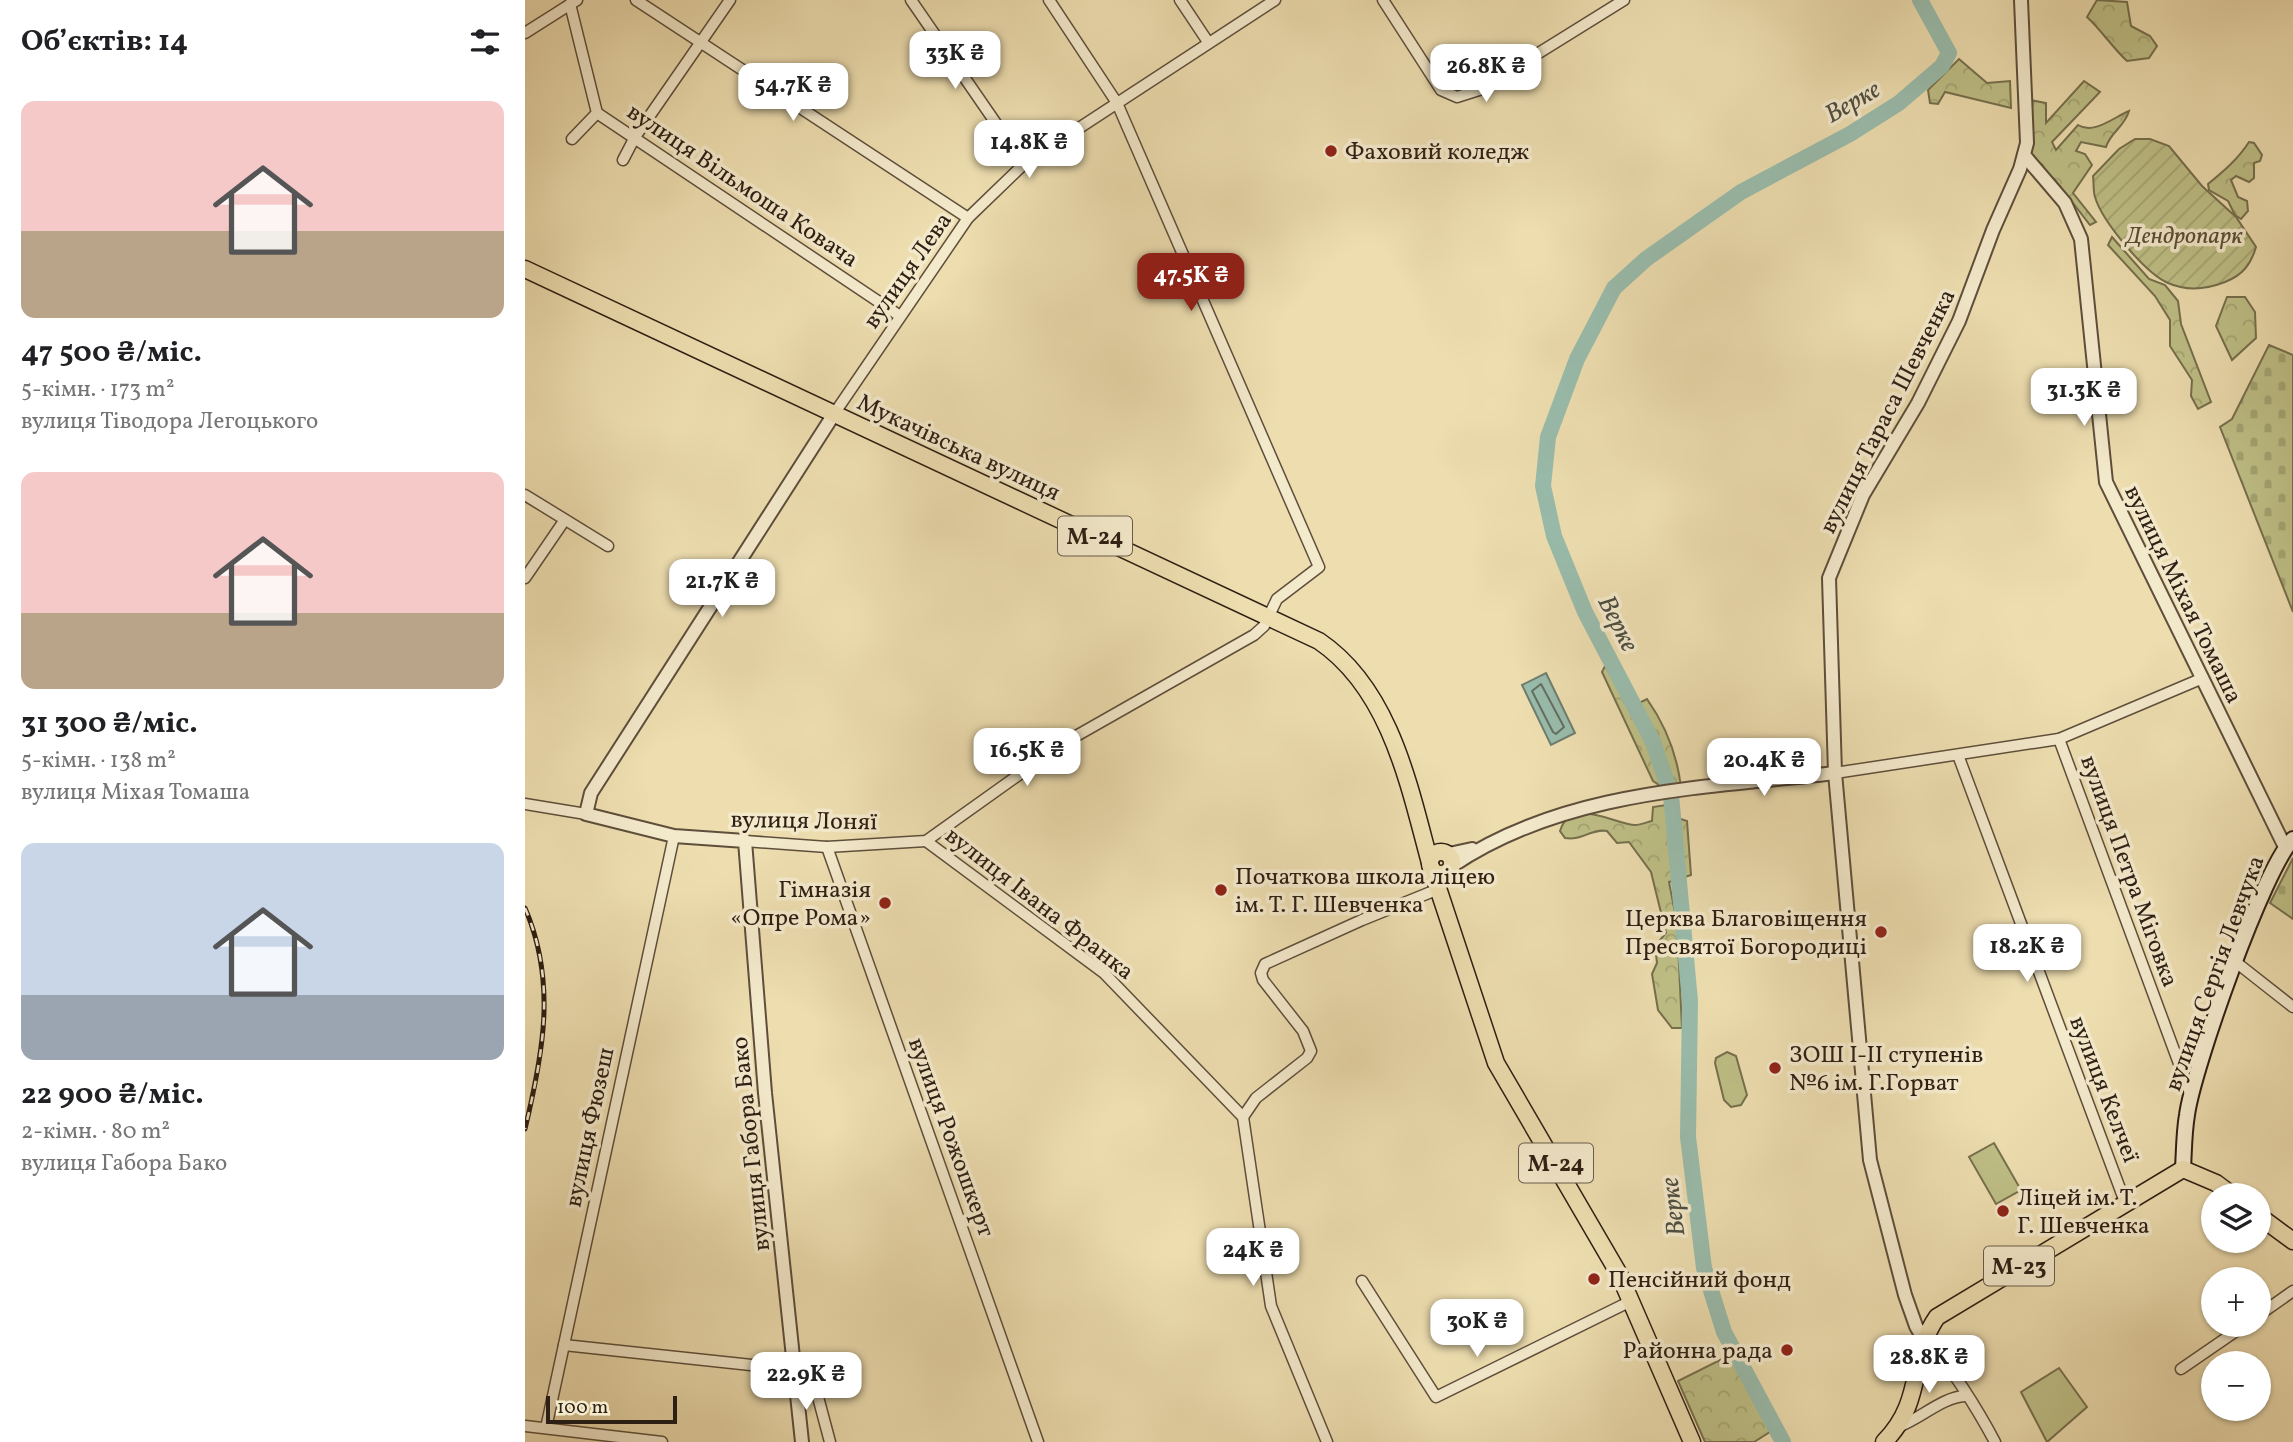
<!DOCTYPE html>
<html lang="uk">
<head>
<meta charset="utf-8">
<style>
  :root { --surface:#fff; --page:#f2f2f2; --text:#202124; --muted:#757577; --accent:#8f2418 }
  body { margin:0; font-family:Vollkorn,serif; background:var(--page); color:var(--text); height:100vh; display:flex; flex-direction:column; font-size:26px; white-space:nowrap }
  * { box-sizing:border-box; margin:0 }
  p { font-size:23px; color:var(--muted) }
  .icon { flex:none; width:38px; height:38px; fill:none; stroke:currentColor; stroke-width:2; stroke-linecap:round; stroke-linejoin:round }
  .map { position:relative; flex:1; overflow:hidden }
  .drawer { display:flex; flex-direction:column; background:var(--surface); width:525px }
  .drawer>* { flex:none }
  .controls { position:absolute; left:1676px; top:1183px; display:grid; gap:14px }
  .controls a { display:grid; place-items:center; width:70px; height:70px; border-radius:50%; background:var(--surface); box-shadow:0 2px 5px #0004; font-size:35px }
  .scale { position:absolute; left:21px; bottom:18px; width:131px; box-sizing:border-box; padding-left:7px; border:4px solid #2e1f14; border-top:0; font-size:19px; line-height:24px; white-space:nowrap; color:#2e1f14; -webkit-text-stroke:5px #f3e9cb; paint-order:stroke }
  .price { position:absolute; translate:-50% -60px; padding:0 16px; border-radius:14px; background:#fff; color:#222; font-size:23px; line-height:46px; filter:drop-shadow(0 2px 4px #0008) }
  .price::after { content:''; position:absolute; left:50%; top:42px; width:21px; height:16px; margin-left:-10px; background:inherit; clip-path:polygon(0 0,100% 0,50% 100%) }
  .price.on { background:var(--accent); color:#fff }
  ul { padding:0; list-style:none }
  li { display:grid; align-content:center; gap:14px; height:371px; padding:0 21px }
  li span { display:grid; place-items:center; height:217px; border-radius:14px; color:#555 }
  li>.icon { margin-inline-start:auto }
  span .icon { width:126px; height:126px; fill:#fffc; stroke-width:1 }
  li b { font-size:30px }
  h2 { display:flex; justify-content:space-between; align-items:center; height:84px; padding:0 21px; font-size:30px }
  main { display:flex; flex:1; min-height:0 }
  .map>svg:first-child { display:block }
  .grass { fill:#bebf86; stroke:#766f4d; stroke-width:2 }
  .forest { fill:url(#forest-crowns); stroke:#766f4d; stroke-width:2 }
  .cemetery { fill:url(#cemetery-stones); stroke:#766f4d; stroke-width:2 }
  .garden { fill:url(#garden-furrows); stroke:#766f4d; stroke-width:2 }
  .water { fill:#99bcac; stroke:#6e7d6f; stroke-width:2 }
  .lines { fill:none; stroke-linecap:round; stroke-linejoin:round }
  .shore { stroke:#646e60; stroke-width:2 }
  .river { stroke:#99bcac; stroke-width:16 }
  .minor-casing { stroke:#5e4e3b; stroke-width:13 }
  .tertiary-casing { stroke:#5e4e3b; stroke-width:16 }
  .secondary-casing { stroke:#2e1f14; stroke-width:18 }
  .trunk-casing { stroke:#2e1f14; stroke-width:19 }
  .minor { stroke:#f3e9cb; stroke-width:10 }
  .tertiary { stroke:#f3e9cb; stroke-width:12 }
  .secondary { stroke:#f3e9cb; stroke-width:14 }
  .trunk { stroke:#edddaf; stroke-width:16 }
  .rail-casing { stroke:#2e1f14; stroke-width:5 }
  .rail { stroke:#f3e9cb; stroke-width:2.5; stroke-dasharray:8; stroke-linecap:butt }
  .poi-dot { fill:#8f2418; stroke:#f3e9cb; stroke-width:2.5 }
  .labels { text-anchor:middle; stroke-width:7; stroke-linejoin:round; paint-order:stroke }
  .shield { fill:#f3e9cb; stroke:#695c4b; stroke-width:2 }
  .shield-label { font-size:23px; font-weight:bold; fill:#2e1f14 }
  .poi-label { font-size:24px; fill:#2e1f14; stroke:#f3e9cb; text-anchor:start }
  .street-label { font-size:24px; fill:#2e1f14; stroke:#f3e9cb }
  .park-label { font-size:24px; font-style:italic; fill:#594f36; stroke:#f3e9cb }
  .water-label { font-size:26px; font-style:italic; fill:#4e4e42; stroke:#f3e9cb }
</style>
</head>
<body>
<main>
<section class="drawer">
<h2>Об’єктів: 14<svg class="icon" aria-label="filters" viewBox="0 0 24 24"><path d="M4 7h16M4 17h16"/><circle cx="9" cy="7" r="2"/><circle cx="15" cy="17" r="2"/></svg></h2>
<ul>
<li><span style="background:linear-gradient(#f6c9c9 60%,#b9a48a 0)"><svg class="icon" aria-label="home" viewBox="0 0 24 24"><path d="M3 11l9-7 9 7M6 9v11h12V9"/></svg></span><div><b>47 500 ₴/міс.</b><p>5-кімн. · 173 m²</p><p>вулиця Тіводора Легоцького</p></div></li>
<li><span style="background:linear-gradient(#f6c9c9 65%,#b9a48a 0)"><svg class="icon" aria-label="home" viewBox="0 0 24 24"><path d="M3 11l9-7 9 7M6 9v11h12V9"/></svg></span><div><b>31 300 ₴/міс.</b><p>5-кімн. · 138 m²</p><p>вулиця Міхая Томаша</p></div></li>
<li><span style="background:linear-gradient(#c9d6e8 70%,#9aa5b1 0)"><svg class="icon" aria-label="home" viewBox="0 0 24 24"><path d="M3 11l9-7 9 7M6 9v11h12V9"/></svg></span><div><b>22 900 ₴/міс.</b><p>2-кімн. · 80 m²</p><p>вулиця Габора Бако</p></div></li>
</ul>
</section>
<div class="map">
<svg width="1768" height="1442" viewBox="0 0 1768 1442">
  <defs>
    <pattern id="forest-crowns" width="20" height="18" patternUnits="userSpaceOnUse" patternTransform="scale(1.75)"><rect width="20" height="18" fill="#bebf86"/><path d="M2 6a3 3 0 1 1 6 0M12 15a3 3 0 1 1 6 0" fill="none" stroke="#a4a473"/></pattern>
    <pattern id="cemetery-stones" width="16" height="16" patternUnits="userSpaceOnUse" patternTransform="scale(1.75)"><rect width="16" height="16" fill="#bebf86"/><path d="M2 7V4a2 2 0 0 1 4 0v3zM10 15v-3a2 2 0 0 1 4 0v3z" fill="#a4a473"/></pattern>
    <pattern id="garden-furrows" width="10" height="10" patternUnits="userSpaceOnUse" patternTransform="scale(1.75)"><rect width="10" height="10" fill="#bebf86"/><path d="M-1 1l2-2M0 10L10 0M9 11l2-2" fill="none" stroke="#a4a473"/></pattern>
  </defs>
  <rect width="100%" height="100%" fill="#edddaf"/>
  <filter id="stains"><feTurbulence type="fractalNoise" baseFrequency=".00286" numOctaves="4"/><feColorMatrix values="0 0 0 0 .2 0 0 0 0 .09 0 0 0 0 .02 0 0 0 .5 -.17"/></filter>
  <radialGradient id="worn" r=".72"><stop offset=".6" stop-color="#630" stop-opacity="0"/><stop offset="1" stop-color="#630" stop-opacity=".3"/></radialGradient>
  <g class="grass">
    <polygon points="1202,1052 1211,1056 1222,1095 1216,1105 1206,1107 1199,1100 1190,1063 1191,1058"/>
    <polygon points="1469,1143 1496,1190 1471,1204 1444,1157"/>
    <polygon points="1534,1368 1562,1407 1522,1442 1496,1392"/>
  </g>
  <g class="forest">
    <path d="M1572,0L1602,2L1606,26L1625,36L1632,46L1624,58L1602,61C1587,47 1577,31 1562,17Z"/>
    <polygon points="1434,59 1462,83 1485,81 1486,108 1420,92 1413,104 1405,103 1403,90"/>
    <path d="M1559,81L1575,92L1527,142L1531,150L1553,125C1569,135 1589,117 1604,111C1599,128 1586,131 1581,147L1556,142L1551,151L1560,154L1567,165L1548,193L1571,222L1565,225L1530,180L1506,157L1505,150V100L1521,103V123Z"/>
    <path d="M1724,142L1729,143L1737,155L1735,161L1729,163V178L1724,182L1711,176L1706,180L1713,197L1722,201L1723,211L1716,219L1710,215L1703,201L1684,190L1683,184C1699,171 1713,159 1724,142Z"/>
    <polygon points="1587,237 1624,279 1640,285 1653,301 1656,324 1686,402 1673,409 1666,396 1667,380 1645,346 1645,320 1630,296 1583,245"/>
    <polygon points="1702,297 1720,297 1730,312 1731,338 1707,360 1691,326"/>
    <path d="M1080,666L1106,707L1122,699C1141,726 1152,754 1156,787L1139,788L1128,781L1077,672Z"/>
    <path d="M1141,805L1146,816L1162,821L1166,875L1144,882L1152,923L1157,1028H1147L1133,1010L1127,974L1132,963L1130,946L1141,933L1126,872L1104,842L1092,843L1082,831C1067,828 1057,841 1040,838L1035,831C1046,795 1091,825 1110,825C1116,825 1122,822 1127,821L1128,807Z"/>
    <polygon points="1205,1355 1248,1430 1229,1442 1180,1442 1153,1381"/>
  </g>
  <g class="cemetery">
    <polygon points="1744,345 1768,355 1768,612 1695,427 1707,419"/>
    <polygon points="1768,858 1768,919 1745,903"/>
  </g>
  <path class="garden" d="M1610,139H1625L1644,146L1677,186L1711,217L1731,247C1726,264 1718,275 1700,282C1682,289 1661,291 1643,283C1620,273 1577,221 1570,197C1568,191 1569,183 1568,176L1594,149Z"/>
  <polygon class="water" points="1021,673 1050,733 1026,745 997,685"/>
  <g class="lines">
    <polygon class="shore" points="1016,684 1039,727 1031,734 1028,732 1007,691"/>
    <polyline class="river" points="1258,1442 1199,1332 1179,1268 1163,1137 1165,1001 1146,795 1128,742 1060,612 1029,536 1018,486 1023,437 1052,359 1089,288 1121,259 1216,192 1325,134 1374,103 1417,66 1424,53 1395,0"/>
    <defs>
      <g id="minor">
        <polyline points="111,0 443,218"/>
        <polyline points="386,0 499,164"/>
        <polyline points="655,0 683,42"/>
        <polyline points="858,0 916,90 932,97 954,90 1099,0"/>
        <polyline points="45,4 72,113 47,139"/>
        <polyline points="0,33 52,0"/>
        <polyline points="72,113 375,316"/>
        <polyline points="98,160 110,137 205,0"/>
        <polyline points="309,414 443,218 499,164 750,0"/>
        <polyline points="0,495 83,546"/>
        <polyline points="0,578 39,521"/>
        <polyline points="1534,739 1666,1096"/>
        <polyline points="1433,755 1600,1202"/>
        <polyline points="1310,773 1534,739 1678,678"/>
        <polyline points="0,804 61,814"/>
        <polyline points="220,841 302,847 401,841 537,744 729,635 739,626 752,599 794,567 592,103 524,0"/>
        <polyline points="401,841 579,973 718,1117 746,1306 802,1442"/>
        <polyline points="302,847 513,1442"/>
        <polyline points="1712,963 1768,1007"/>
        <polyline points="718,1117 731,1098 782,1058 786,1051 778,1031 738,980 736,973 740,964 837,920 916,888"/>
        <polyline points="837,1281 911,1397 1106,1301"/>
        <polyline points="1734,1315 1768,1291"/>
        <path d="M1400,1342C1424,1361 1455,1414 1470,1442"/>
        <polyline points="39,1345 282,1371 289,1382 305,1442"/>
        <polyline points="1656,1369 1720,1325"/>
        <polyline points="0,1426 137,1442"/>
        <path d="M1375,1426C1396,1418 1418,1397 1440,1396"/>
        <polyline points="21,1428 149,836"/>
      </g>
      <g id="tertiary">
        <polyline points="1499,155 1540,203 1556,239 1581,482 1760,847"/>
        <polyline points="924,854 947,849"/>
        <path d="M927,866C1040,790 1179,788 1310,773"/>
        <polyline points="1400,1342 1391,1326 1380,1295 1345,1160 1310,773 1304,578 1338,495 1393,403 1434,321 1468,230 1495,169 1502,143 1496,0"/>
        <polyline points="277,1442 240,1093 220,841 149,836 61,814 66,793 309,414"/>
      </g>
      <path id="secondary" d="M1658,1169C1659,1151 1659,1132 1662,1115C1668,1069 1739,868 1768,839"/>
      <g id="trunk">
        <path d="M0,269L794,641C865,689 884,785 905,863"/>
        <circle cx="916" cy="863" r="11"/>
        <polyline points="906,867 971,1063 1094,1274 1167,1442"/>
        <polyline points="1734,1216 1768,1241"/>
        <path d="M1359,1442C1400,1401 1384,1357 1412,1317L1658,1169L1691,1183L1707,1195"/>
      </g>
    </defs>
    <use href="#minor" class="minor-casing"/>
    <use href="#tertiary" class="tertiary-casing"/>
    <use href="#secondary" class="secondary-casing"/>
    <use href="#trunk" class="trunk-casing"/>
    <use href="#minor" class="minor"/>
    <use href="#tertiary" class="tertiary"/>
    <use href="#secondary" class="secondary"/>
    <use href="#trunk" class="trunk"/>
    <defs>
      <path id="rail" d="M0,908C32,982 18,1054 0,1129"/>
    </defs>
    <use href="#rail" class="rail-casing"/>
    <use href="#rail" class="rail"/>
  </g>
  <g class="poi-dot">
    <circle cx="806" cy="151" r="7"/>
    <circle cx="696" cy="890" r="7"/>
    <circle cx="360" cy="903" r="7"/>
    <circle cx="1356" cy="932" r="7"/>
    <circle cx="1250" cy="1068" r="7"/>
    <circle cx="1478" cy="1211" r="7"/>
    <circle cx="1069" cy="1279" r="7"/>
    <circle cx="1262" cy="1350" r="7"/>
  </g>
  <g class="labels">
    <g class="shield">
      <rect x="533" y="516.5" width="74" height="39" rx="5"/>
      <rect x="994" y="1143.5" width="74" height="39" rx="5"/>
      <rect x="1459" y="1246.5" width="70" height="39" rx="5"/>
    </g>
    <g class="shield-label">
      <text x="570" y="544">М-24</text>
      <text x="1031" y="1171">М-24</text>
      <text x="1494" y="1274">М-23</text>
    </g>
    <g class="poi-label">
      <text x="820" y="159">Фаховий коледж</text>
      <text x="710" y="884">Початкова школа ліцею<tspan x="710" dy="28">ім. Т. Г. Шевченка</tspan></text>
      <text x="346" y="897" text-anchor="end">Гімназія<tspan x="346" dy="28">«Опре Рома»</tspan></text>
      <text x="1342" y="926" text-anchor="end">Церква Благовіщення<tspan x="1342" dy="28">Пресвятої Богородиці</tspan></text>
      <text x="1264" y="1062">ЗОШ І-ІІ ступенів<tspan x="1264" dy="28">№6 ім. Г.Горват</tspan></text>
      <text x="1492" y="1205">Ліцей ім. Т.<tspan x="1492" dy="28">Г. Шевченка</tspan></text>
      <text x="1083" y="1287">Пенсійний фонд</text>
      <text x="1248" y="1358" text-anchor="end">Районна рада</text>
    </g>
    <g class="street-label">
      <text transform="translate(218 185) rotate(34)" y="8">вулиця Вільмоша Ковача</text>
      <text transform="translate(382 270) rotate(-55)" y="8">вулиця Лева</text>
      <text transform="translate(1362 411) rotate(-63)" y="8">вулиця Тараса Шевченка</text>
      <text transform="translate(434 447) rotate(25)" y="8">Мукачівська вулиця</text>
      <text transform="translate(1659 594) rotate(64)" y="8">вулиця Міхая Томаша</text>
      <text transform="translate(279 820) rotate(1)" y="8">вулиця Лоняї</text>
      <text transform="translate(1605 871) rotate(70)" y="8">вулиця Петра Міговка</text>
      <text transform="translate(515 903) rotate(38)" y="8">вулиця Івана Франка</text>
      <text transform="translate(1689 973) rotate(-70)" y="8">вулиця Сергія Левчука</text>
      <text transform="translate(1580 1089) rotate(69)" y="8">вулиця Келчеї</text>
      <text transform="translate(64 1127) rotate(-78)" y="8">вулиця Фюзеш</text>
      <text transform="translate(427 1137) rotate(70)" y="8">вулиця Рожошкерт</text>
      <text transform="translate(225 1144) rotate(-96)" y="8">вулиця Габора Бако</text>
    </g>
    <g class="park-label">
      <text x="1659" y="243">Дендропарк</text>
    </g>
    <g class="water-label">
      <text transform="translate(1327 101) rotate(-30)" y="9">Верке</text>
      <text transform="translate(1094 623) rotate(63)" y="9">Верке</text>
      <text transform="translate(1147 1207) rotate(-97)" y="9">Верке</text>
    </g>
  </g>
  <rect width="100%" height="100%" filter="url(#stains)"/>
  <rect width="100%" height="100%" fill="url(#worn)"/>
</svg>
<div class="controls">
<a><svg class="icon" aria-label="layers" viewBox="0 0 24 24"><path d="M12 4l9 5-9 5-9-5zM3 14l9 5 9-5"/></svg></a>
<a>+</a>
<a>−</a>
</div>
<div class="scale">100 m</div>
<b class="price" style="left:430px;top:91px">33K ₴</b>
<b class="price" style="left:961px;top:104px">26.8K ₴</b>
<b class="price" style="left:268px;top:123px">54.7K ₴</b>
<b class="price" style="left:504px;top:180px">14.8K ₴</b>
<b class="price on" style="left:666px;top:313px">47.5K ₴</b>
<b class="price" style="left:1559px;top:428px">31.3K ₴</b>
<b class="price" style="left:197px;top:619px">21.7K ₴</b>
<b class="price" style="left:502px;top:788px">16.5K ₴</b>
<b class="price" style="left:1239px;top:798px">20.4K ₴</b>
<b class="price" style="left:1502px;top:984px">18.2K ₴</b>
<b class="price" style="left:728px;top:1288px">24K ₴</b>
<b class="price" style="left:952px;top:1359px">30K ₴</b>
<b class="price" style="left:1404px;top:1395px">28.8K ₴</b>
<b class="price" style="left:281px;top:1412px">22.9K ₴</b>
</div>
</main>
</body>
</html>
